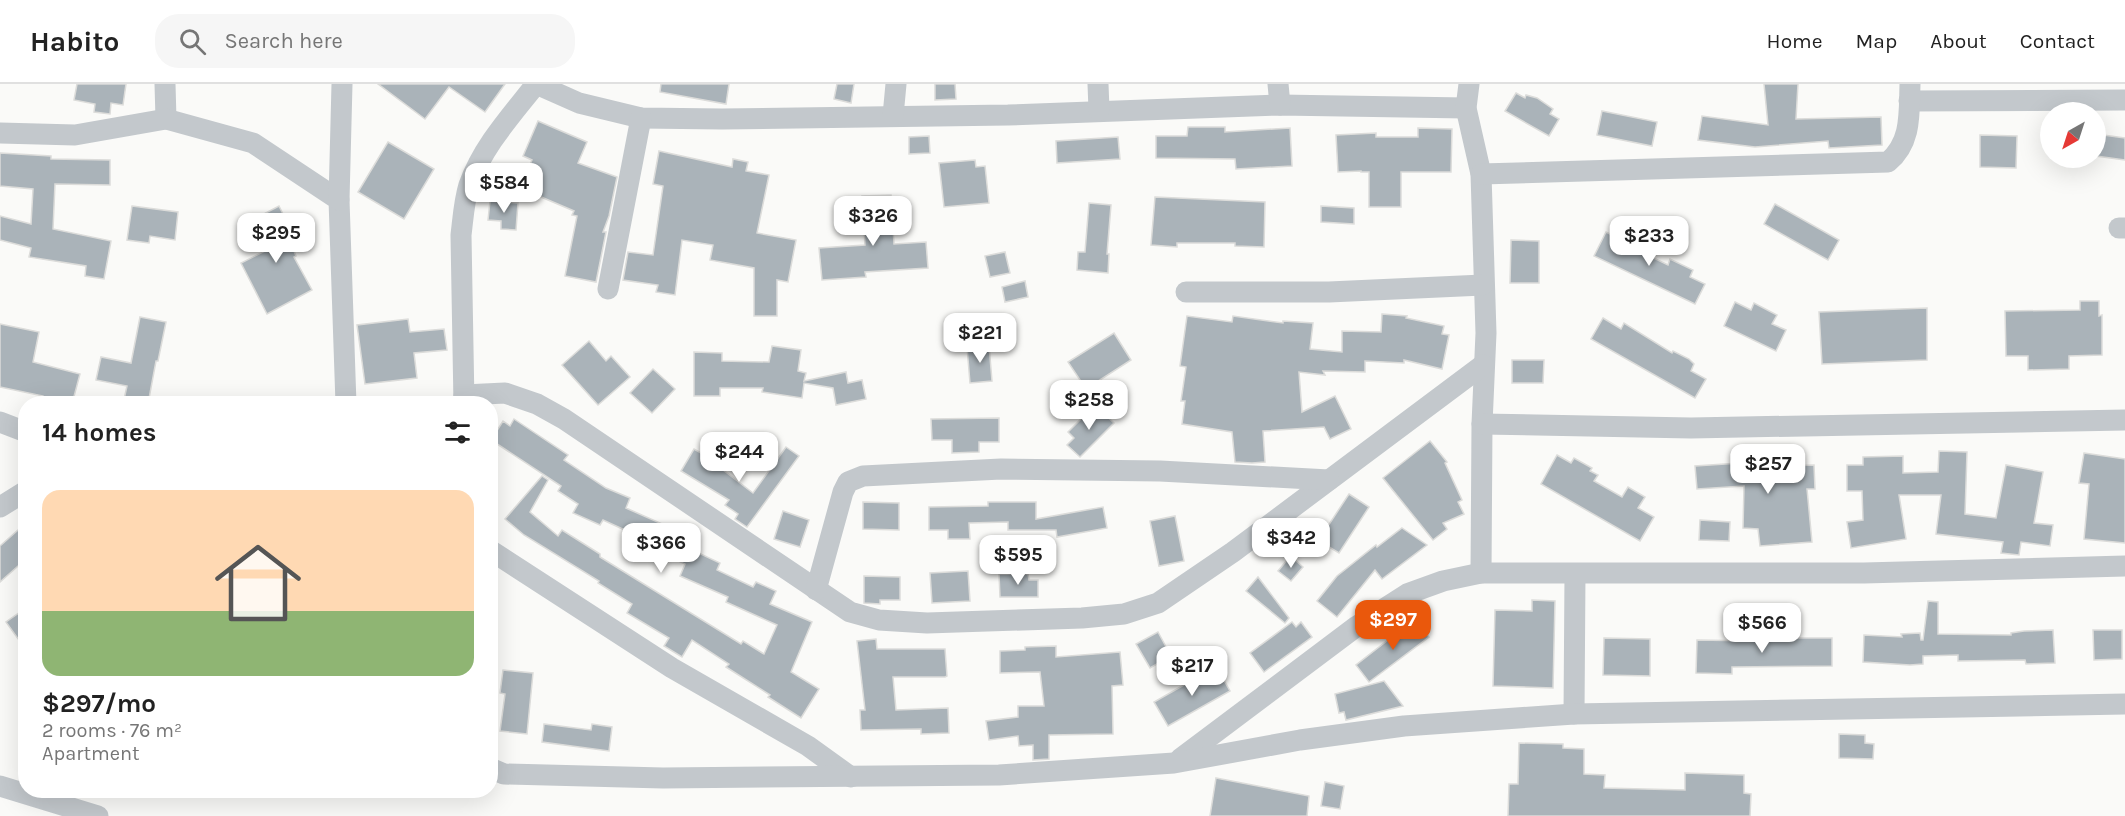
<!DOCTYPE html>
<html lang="en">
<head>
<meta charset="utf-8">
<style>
  :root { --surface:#fff; --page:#f6f6f6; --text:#222; --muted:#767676; --line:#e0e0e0; --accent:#ea580c }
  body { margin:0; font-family:Karla,sans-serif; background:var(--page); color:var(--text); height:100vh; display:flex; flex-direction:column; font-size:22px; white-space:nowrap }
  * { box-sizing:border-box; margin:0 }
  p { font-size:20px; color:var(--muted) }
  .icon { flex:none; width:33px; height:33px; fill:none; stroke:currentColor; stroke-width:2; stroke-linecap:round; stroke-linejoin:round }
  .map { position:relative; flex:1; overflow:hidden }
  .side { position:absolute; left:18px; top:312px; width:480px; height:402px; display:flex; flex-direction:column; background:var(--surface); border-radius:24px; box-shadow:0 6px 24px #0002 }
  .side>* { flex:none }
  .needle { width:39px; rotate:219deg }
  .tools { position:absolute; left:2040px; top:18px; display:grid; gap:12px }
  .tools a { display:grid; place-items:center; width:66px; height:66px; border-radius:50%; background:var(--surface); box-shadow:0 6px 24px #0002; font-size:30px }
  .price { position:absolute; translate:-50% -51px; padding:0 14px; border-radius:12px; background:#fff; color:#222; font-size:20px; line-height:39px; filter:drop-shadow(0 2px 3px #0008) }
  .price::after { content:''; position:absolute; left:50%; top:36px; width:18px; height:14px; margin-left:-9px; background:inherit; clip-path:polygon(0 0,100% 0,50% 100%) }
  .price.selected { background:var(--accent); color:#fff }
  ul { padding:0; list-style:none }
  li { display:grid; align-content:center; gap:12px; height:318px; padding:0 24px }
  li+li { border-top:2px solid var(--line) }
  li span { display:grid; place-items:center; height:186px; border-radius:18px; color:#555 }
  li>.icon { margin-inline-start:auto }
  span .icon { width:108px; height:108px; fill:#fffc; stroke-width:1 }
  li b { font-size:26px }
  h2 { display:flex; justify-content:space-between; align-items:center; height:72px; padding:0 24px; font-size:26px }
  header { display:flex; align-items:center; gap:36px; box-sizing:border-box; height:84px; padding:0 30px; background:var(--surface); border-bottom:2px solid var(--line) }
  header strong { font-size:28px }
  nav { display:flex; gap:33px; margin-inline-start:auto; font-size:21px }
  .search { width:420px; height:54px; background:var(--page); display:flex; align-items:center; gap:15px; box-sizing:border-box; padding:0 21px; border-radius:24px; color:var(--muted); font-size:22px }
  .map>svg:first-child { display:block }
  .building { fill:#aab3b9; stroke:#dcdcda; stroke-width:1.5 }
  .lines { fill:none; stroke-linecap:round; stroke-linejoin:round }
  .street { stroke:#c3c8cc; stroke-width:21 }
</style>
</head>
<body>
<header>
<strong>Habito</strong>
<div class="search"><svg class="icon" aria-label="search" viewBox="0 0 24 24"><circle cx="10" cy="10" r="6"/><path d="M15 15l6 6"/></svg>Search here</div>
<nav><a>Home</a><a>Map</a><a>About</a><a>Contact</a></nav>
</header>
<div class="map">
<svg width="2125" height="732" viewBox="0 0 2125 732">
  <rect width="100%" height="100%" fill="#fafaf8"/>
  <g class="building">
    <polygon points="77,0 126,0 123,21 111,19 110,30 94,28 95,20 74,16"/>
    <polygon points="378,0 505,0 485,28 449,3 425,35"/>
    <polygon points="661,0 729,0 726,20 660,8"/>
    <polygon points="837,0 854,0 851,19 834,15"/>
    <polygon points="935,0 955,0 956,15 935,16"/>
    <polygon points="1764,0 1798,0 1796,35 1881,33 1882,61 1829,64 1828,57 1755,63 1698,56 1702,32 1768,41"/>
    <polygon points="1516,9 1525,14 1526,11 1537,14 1553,25 1550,30 1559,35 1549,52 1505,27"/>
    <polygon points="1602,27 1657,38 1652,62 1597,51"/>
    <polygon points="538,37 587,58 578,79 617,93 609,132 603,148 606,148 596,198 565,192 577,132 572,131 574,127 520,104 532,76 523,72"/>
    <polygon points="1188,43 1225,43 1225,48 1290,44 1292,82 1236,85 1235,75 1156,74 1156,52 1187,52"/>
    <polygon points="1418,44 1452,45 1451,88 1401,88 1401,123 1369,123 1369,88 1361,88 1361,87 1338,88 1336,51 1376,49 1376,53 1418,53"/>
    <polygon points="2096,50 2125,54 2125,76 2096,72"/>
    <polygon points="1980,51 2017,52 2016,84 1980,83"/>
    <polygon points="929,52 930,69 909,70 909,53"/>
    <polygon points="1118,53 1120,75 1057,79 1056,57"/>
    <polygon points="388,58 434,85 404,135 358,108"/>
    <polygon points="659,67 732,83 733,75 748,78 746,87 769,91 757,149 796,156 788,198 777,196 777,232 754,232 754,184 710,176 713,161 682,156 675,211 656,208 658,201 623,196 628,168 653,171 663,102 653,100"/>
    <polygon points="0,69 51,72 51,75 110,76 110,101 55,100 53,145 111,157 104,195 85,192 86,182 29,173 31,164 0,156 0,132 31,140 33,105 0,102"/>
    <polygon points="975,76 976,83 985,82 989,119 944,123 939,79"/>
    <polygon points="891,111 894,160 926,158 928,184 865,188 866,193 822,196 819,164 865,161 862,112"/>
    <polygon points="1155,113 1265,118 1264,163 1235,162 1235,159 1177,159 1177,163 1151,161"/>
    <polygon points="490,117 518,119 516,146 501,145 501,137 488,136"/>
    <polygon points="1089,119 1111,121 1107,170 1109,170 1108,189 1077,186 1078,168 1085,168"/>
    <polygon points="1775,120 1839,156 1828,176 1764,140"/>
    <polygon points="132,122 178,128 175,156 150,152 149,159 127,156"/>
    <polygon points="279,122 300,164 294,167 296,172 294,173 312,206 267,230 241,179 267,166 264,161 267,159 254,135"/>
    <polygon points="1321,122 1354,124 1354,140 1321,138"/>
    <polygon points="1621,147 1641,157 1637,166 1668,181 1670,175 1693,186 1690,193 1705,200 1695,220 1594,172 1606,148 1618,154"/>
    <polygon points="1511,156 1539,157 1539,199 1510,199"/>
    <polygon points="1005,168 1010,189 990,193 985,172"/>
    <polygon points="1025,197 1028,213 1005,218 1002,203"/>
    <polygon points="2080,217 2099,217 2099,232 2102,231 2102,271 2069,272 2069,285 2028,286 2028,272 2006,272 2005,227 2080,226"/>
    <polygon points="1735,218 1751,226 1754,219 1777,231 1772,240 1786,246 1776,267 1724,242"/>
    <polygon points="1927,224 1927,276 1822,280 1819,228"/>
    <polygon points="1382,230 1407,232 1406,234 1444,242 1442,250 1449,251 1442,285 1404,276 1404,279 1365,277 1365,288 1323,287 1325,291 1299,288 1302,328 1335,312 1351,345 1330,355 1324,343 1263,347 1265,378 1252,379 1235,378 1232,348 1182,340 1185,317 1181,317 1186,283 1180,282 1187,232 1232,238 1233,232 1283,239 1283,237 1313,239 1310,265 1342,268 1342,247 1381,248"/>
    <polygon points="140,233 166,238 158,277 156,277 148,320 123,320 127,302 96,296 101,273 131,279"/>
    <polygon points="1603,234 1621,245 1624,239 1672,269 1673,267 1689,275 1694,280 1691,287 1706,295 1695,314 1591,255"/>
    <polygon points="408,235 410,248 444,245 447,266 414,269 417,294 365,300 357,241"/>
    <polygon points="0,240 39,248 33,278 80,290 72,320 41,320 43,312 0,303"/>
    <polygon points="1114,249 1131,276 1086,305 1068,278"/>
    <polygon points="589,257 606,277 611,272 630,293 598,321 562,281"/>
    <polygon points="989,261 992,297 970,299 967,263"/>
    <polygon points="772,262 801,266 798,287 806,289 804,297 846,288 848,299 862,296 866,315 836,321 833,304 804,299 802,314 762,308 763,304 720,304 720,312 694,312 694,268 722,269 722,277 769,278"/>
    <polygon points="1512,276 1544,276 1543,299 1512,299"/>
    <polygon points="653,285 675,305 652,329 630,309"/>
    <polygon points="1095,321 1114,339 1080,373 1067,361 1074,354 1068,348"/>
    <polygon points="999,334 999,358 979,358 979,368 952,369 952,356 932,356 931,335"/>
    <polygon points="514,335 568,371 564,376 606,404 630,414 626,424 676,446 671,456 720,479 717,486 753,503 756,498 776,507 770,520 812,538 791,588 819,605 801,634 768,613 770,611 726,583 729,580 692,556 682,573 664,562 669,554 627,529 632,520 598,499 599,497 524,451 505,435 542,392 548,396 530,428 558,452 562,446 600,470 600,473 741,560 743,557 764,570 777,541 726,518 728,513 680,492 685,480 638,458 640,453 603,436 600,441 573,429 578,420 558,407 561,402 491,356 503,337 510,342"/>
    <polygon points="1430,357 1447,378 1445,379 1462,416 1458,418 1464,430 1443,439 1447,445 1433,456 1383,394"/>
    <polygon points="786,363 799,372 747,443 735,435 738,430 725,421 729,416 681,387 694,365 724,382 722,385 753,409"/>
    <polygon points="1786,365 1786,382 1814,381 1815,405 1807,405 1812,458 1760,462 1758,445 1743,444 1744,402 1697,405 1695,382 1755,378 1755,366"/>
    <polygon points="1939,367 1967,368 1965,430 1996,434 2006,381 2043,388 2034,439 2053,441 2050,462 2021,458 2019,471 2001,469 2003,458 1936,450 1941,411 1899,411 1906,455 1851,464 1847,438 1863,436 1862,407 1847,407 1847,381 1863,381 1863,373 1903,372 1903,389 1938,388"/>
    <polygon points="2084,369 2125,375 2125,459 2084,455 2089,400 2079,399"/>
    <polygon points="1557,371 1571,379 1574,374 1592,384 1590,387 1598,391 1594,397 1622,413 1628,403 1645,413 1638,424 1654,433 1640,457 1541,400"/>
    <polygon points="1349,410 1369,423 1339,469 1324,460 1327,455 1322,451"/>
    <polygon points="863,418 899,419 899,446 863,445"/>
    <polygon points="988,418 1036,418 1036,435 1103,423 1107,444 1057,453 1056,446 1008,446 1008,438 969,439 970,455 948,455 948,446 929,446 929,423 988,422"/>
    <polygon points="783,427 809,436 800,463 774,455"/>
    <polygon points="1175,432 1184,477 1159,482 1150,437"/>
    <polygon points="1700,436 1730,438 1729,457 1699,456"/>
    <polygon points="26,439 26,475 0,498 0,462"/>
    <polygon points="1402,444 1427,461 1382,495 1375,486 1337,533 1317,517 1337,492 1376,461 1377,463"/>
    <polygon points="1288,475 1294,475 1303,483 1291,497 1278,487"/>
    <polygon points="968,487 970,517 932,519 930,489"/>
    <polygon points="999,490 1028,490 1029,496 1038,496 1038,513 1000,513"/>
    <polygon points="864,492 900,493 900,516 880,516 880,520 864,519"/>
    <polygon points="1258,493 1289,534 1285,539 1246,507"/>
    <polygon points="1532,516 1555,517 1553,604 1493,602 1495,526 1532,527"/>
    <polygon points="1928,517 1938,518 1938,550 2011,551 2011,549 2024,547 2053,546 2055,579 2026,580 2025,576 1958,577 1958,571 1923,572 1923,580 1910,581 1863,578 1864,551 1902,553 1901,550 1920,549 1921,556 1923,556"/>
    <polygon points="26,524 26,566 6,538"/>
    <polygon points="1415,535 1429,553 1369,598 1356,581"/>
    <polygon points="1292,538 1296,543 1301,538 1312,553 1264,588 1250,569"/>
    <polygon points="2093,546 2122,546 2122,575 2094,576"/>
    <polygon points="1158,548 1171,572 1150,584 1136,560"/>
    <polygon points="1756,552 1775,552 1775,554 1832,554 1832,582 1732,583 1732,590 1696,589 1697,556 1756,557"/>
    <polygon points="1604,554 1650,555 1650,592 1603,591"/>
    <polygon points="876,555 877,565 945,565 947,592 945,593 893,593 896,626 948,624 949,649 921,650 921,645 861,646 860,626 865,626 857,557"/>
    <polygon points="1056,562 1056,573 1120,568 1123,601 1112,602 1113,650 1049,651 1049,675 1033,676 1033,661 1019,662 1018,652 989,656 986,637 1018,633 1018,622 1044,622 1040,588 1000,589 1000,567 1025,566 1025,563"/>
    <polygon points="1212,585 1219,592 1221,591 1230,607 1168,642 1154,618"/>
    <polygon points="503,586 533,589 527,650 500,647 505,610 500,609"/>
    <polygon points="1384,597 1403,622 1346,636 1344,628 1339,629 1335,610"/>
    <polygon points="544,640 591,646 592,640 612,643 609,667 542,658"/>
    <polygon points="1839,650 1865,651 1865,659 1874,660 1873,675 1839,674"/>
    <polygon points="1519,659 1563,660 1563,664 1584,665 1584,690 1605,691 1604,704 1685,706 1685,689 1744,691 1744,709 1751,710 1750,732 1508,732 1509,700 1518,700"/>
    <polygon points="1216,694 1309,712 1307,732 1210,732"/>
    <polygon points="1325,698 1344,702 1340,725 1321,722"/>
  </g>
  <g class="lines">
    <g class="street">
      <polyline points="165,0 166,35"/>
      <polyline points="536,0 579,19 641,34 722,35 1008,31 1280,21 1466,24"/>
      <polyline points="1098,0 1099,26"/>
      <polyline points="1278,0 1280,21"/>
      <polyline points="1469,0 1466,24 1481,90 1486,249 1482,340 1481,489"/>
      <polyline points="1909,17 2125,16"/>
      <polyline points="893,32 896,0"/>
      <polyline points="0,49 75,51 166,35 253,59 339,116 346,320"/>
      <path d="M1481,90L1888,78C1912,58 1909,29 1910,0"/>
      <polyline points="339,116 342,0"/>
      <polyline points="2119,144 2125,144"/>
      <polyline points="608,205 641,34"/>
      <polyline points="1186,208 1329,208 1483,201"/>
      <polyline points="464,311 505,309 537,320 564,335 850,528 879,536 927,539 1082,534 1124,530 1158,519 1233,468 1483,281"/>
      <path d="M464,320L461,151C463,135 464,117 469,101C483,62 511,32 536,0"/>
      <polyline points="0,338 26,348"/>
      <polyline points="1482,340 1691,344 2125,336"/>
      <polyline points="0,423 26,407"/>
      <polyline points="490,466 672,584 808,662 851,693"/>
      <polyline points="816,506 843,408 848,398 863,392 1001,385 1160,387 1329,396"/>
      <polyline points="1574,630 1575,490"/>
      <polyline points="1180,675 1357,542 1407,510 1443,497 1481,489 1864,489 2125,482"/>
      <polyline points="490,684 504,690 663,694 999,691 1174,679 1300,656 1404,642 1574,630 2125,620"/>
      <polyline points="0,702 98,732"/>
    </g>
  </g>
</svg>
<div class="tools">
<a><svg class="needle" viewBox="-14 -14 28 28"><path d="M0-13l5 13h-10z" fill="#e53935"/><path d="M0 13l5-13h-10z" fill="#767676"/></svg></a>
</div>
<b class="price" style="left:504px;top:130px">$584</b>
<b class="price" style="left:873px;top:163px">$326</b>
<b class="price" style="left:276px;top:180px">$295</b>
<b class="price" style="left:1649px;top:183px">$233</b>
<b class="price" style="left:980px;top:280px">$221</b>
<b class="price" style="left:1089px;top:347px">$258</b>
<b class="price" style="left:739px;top:399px">$244</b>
<b class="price" style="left:1768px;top:411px">$257</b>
<b class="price" style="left:1291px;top:485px">$342</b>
<b class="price" style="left:661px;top:490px">$366</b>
<b class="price" style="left:1018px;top:502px">$595</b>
<b class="price selected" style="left:1393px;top:567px">$297</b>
<b class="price" style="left:1762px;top:570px">$566</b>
<b class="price" style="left:1192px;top:613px">$217</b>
<section class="side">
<h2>14 homes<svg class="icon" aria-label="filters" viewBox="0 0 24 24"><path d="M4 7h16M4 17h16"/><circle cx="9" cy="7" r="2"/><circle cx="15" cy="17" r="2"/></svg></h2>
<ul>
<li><span style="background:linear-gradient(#ffd9b3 65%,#8fb573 0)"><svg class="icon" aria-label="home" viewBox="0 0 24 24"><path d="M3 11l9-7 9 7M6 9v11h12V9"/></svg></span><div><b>$297/mo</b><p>2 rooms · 76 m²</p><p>Apartment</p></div></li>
</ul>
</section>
</div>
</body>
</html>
